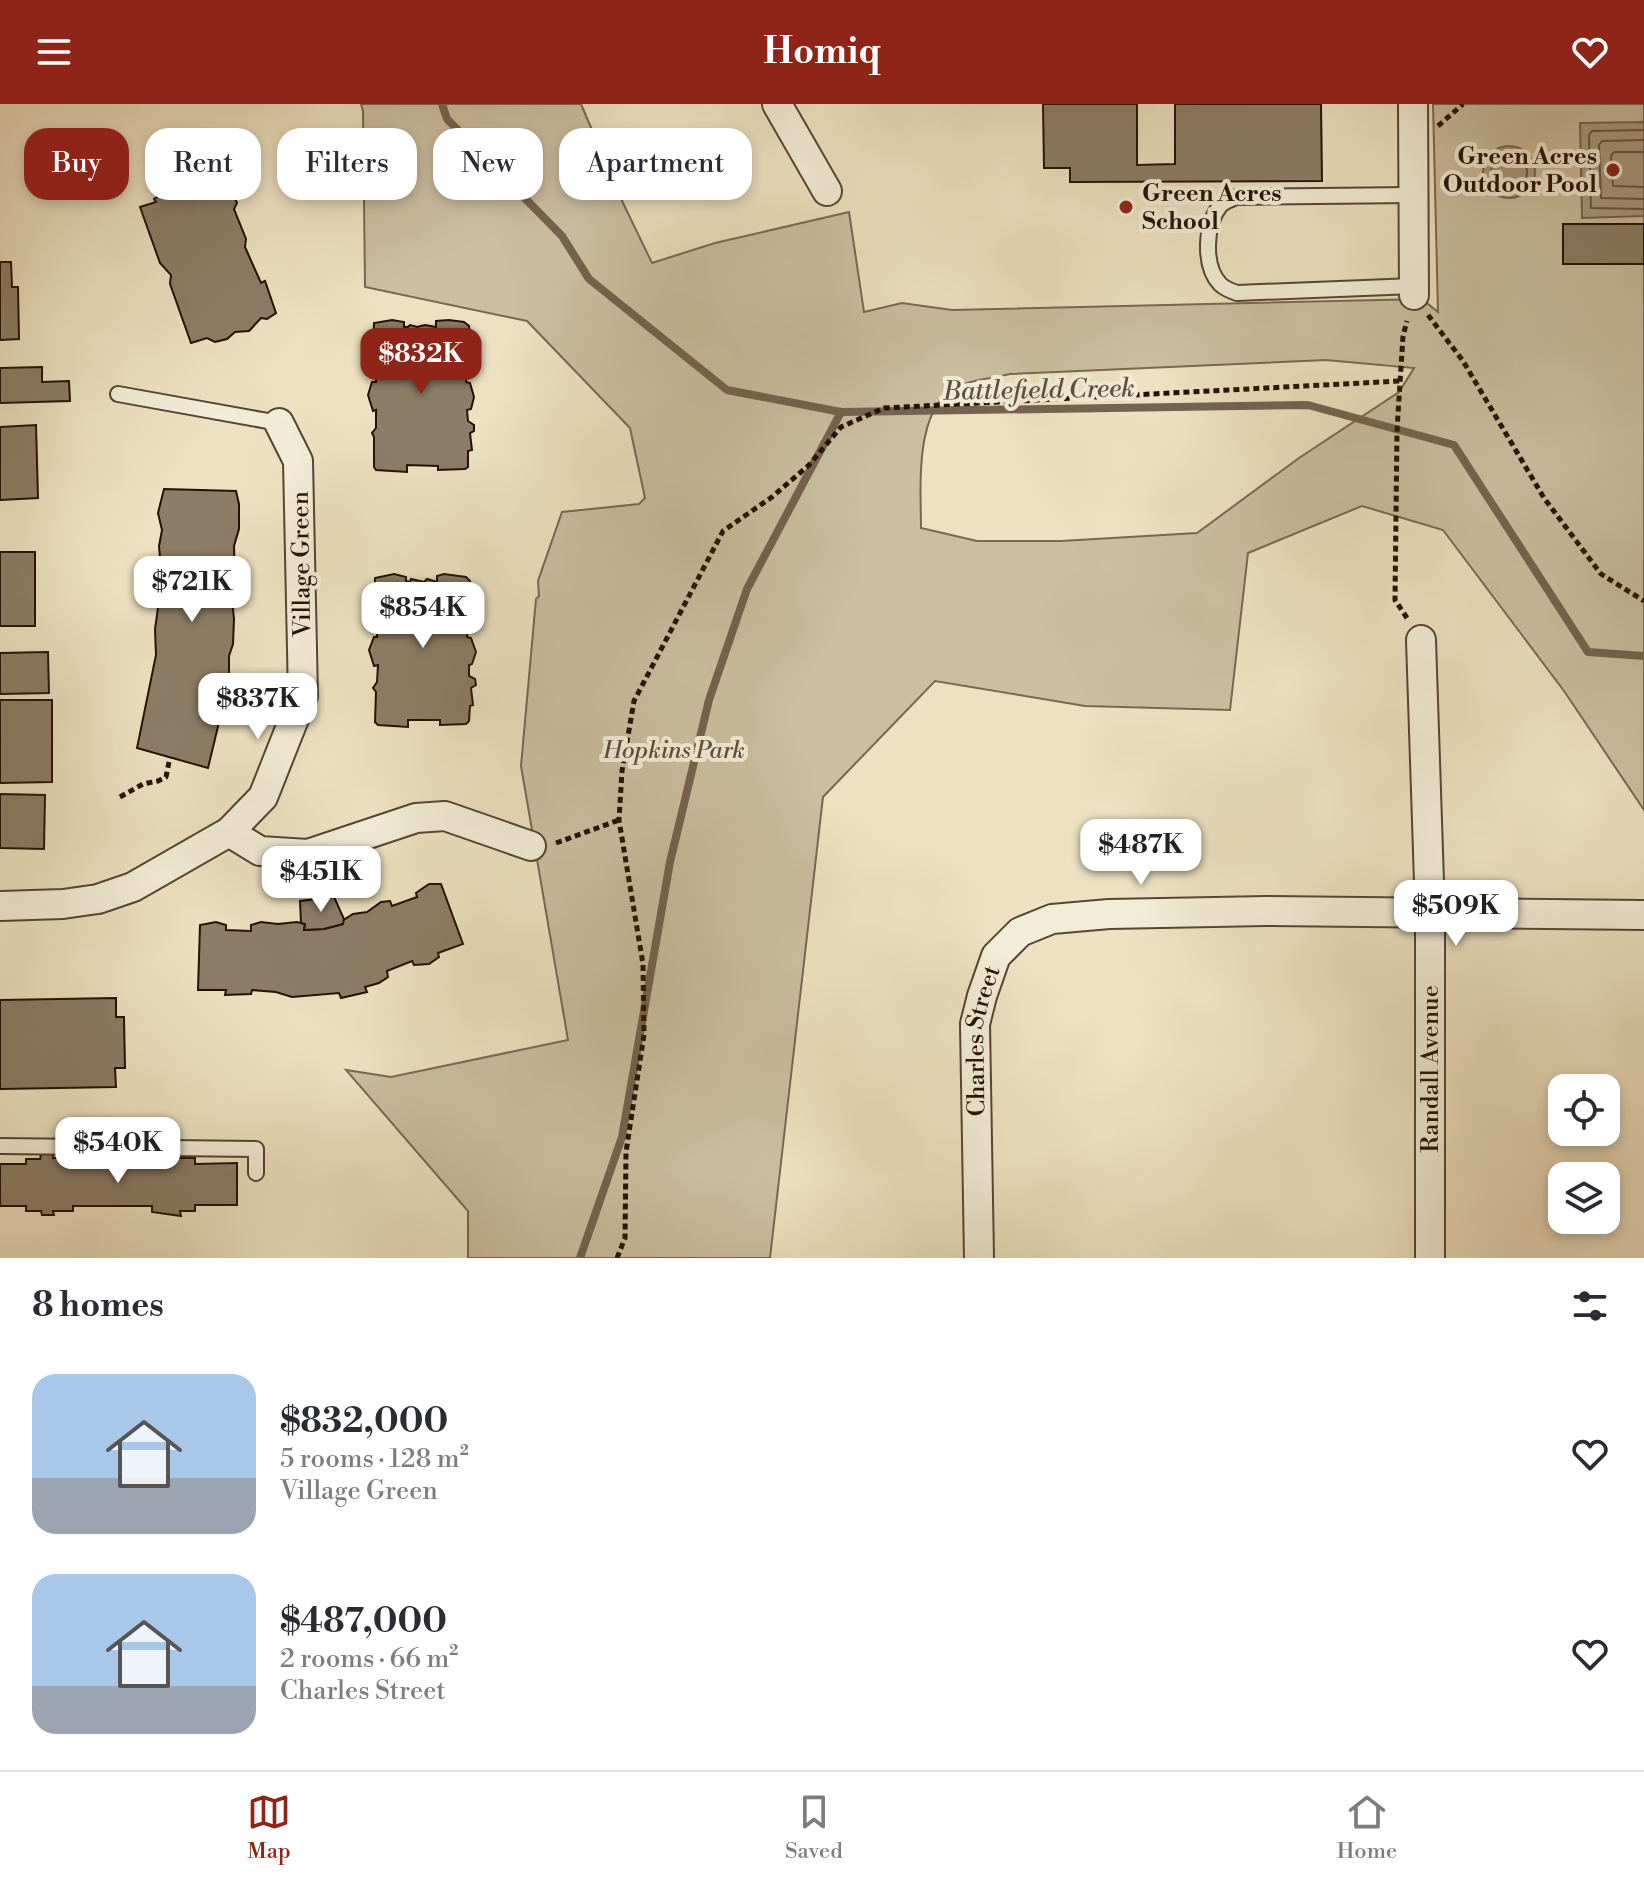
<!DOCTYPE html>
<html lang="en">
<head>
<meta charset="utf-8">
<style>
  :root { --surface:#fff; --page:#f2f2f3; --text:#2b2b33; --muted:#7c7c81; --line:#e1e1e2; --accent:#8f2418 }
  body { margin:0; font-family:"Libre Bodoni",serif; background:var(--page); color:var(--text); height:100vh; display:flex; flex-direction:column; font-size:30px; white-space:nowrap }
  * { box-sizing:border-box; margin:0 }
  p { font-size:26px; color:var(--muted) }
  .icon { flex:none; width:44px; height:44px; fill:none; stroke:currentColor; stroke-width:2; stroke-linecap:round; stroke-linejoin:round }
  .map { position:relative; height:1154px; overflow:hidden }
  .sheet { display:flex; flex-direction:column; background:var(--surface); flex:1 }
  .sheet>* { flex:none }
  .top-card { position:absolute; left:24px; top:24px; width:800px; height:72px; display:flex; gap:16px }
  .tools { position:absolute; left:1548px; top:970px; display:grid; gap:16px }
  .tools a { display:grid; place-items:center; width:72px; height:72px; border-radius:16px; background:var(--surface); box-shadow:0 4px 12px #0003; font-size:40px }
  .price { position:absolute; translate:-50% -68px; padding:0 18px; border-radius:16px; background:#fff; color:#222; font-size:26px; line-height:52px; filter:drop-shadow(0 2px 4px #0008) }
  .price::after { content:''; position:absolute; left:50%; top:48px; width:24px; height:18px; margin-left:-12px; background:inherit; clip-path:polygon(0 0,100% 0,50% 100%) }
  .price.selected { background:var(--accent); color:#fff }
  ul { padding:0; list-style:none }
  li { display:flex; align-items:center; gap:24px; height:200px; padding:0 32px }
  li span { display:grid; place-items:center; flex:none; width:224px; height:160px; border-radius:24px; color:#555 }
  li>.icon { margin-inline-start:auto }
  span .icon { width:96px; height:96px; fill:#fffc; stroke-width:1 }
  li b { font-size:34px }
  h2 { display:flex; justify-content:space-between; align-items:center; height:96px; padding:0 32px; font-size:34px }
  .tag { padding:0 28px; border-radius:24px; background:var(--surface); box-shadow:0 4px 12px #0003; font-size:28px; line-height:72px }
  .tag.selected { background:var(--accent); color:#fff }
  header { display:flex; justify-content:space-between; align-items:center; height:104px; padding:0 32px; background:var(--accent); color:#fff; font-size:36px; font-weight:800 }
  .tabs { display:flex; justify-content:space-around; align-items:center; height:112px; border-top:2px solid var(--line); background:var(--surface); font-size:22px; color:var(--muted) }
  .tabs a { display:grid; justify-items:center; gap:4px }
  .tabs .selected { color:var(--accent) }
  .map>svg:first-child { display:block }
  .green { fill:#cbbea1; stroke:#786853; stroke-width:2; fill-rule:evenodd }
  .water { fill:#a99a81; stroke:#74634f; stroke-width:2 }
  .lines { fill:none; stroke-linecap:round; stroke-linejoin:round }
  .shore { stroke:#665643; stroke-width:2 }
  .stream { stroke:#74634f; stroke-width:8 }
  .building { fill:#8d7d67; stroke:#241105; stroke-width:2 }
  .service-casing { stroke:#564534; stroke-width:18 }
  .minor-casing { stroke:#564534; stroke-width:32 }
  .path { stroke:#241105; stroke-width:5; stroke-dasharray:6 4; stroke-linecap:butt }
  .service { stroke:#f3ecd7; stroke-width:14 }
  .minor { stroke:#f3ecd7; stroke-width:28 }
  .poi-dot { fill:#8f2418; stroke:#f3ecd7; stroke-width:3 }
  .labels { text-anchor:middle; stroke-width:8; stroke-linejoin:round; paint-order:stroke }
  .poi-label { font-size:24px; font-weight:bold; fill:#241105; stroke:#f3ecd7; text-anchor:end }
  .street-label { font-size:24px; fill:#241105; stroke:#f3ecd7 }
  .park-label { font-size:24px; font-style:italic; fill:#5e4e3c; stroke:#f3ecd7 }
  .water-label { font-size:26px; font-style:italic; fill:#604f3d; stroke:#f3ecd7 }
</style>
</head>
<body>
<header><svg class="icon" aria-label="menu" viewBox="0 0 24 24"><path d="M4 6h16M4 12h16M4 18h16"/></svg>Homiq<svg class="icon" aria-label="heart" viewBox="0 0 24 24"><path d="M12 20l-8-8c-3-5 5-10 8-4 3-6 11-1 8 4z"/></svg></header>
<div class="map">
<svg width="1644" height="1154" viewBox="0 0 1644 1154">
  <rect width="100%" height="100%" fill="#ede1c1"/>
  <filter id="stains"><feTurbulence type="fractalNoise" baseFrequency=".0025" numOctaves="4"/><feColorMatrix values="0 0 0 0 .2 0 0 0 0 .09 0 0 0 0 .02 0 0 0 .5 -.17"/></filter>
  <radialGradient id="worn" r=".72"><stop offset=".6" stop-color="#630" stop-opacity="0"/><stop offset="1" stop-color="#630" stop-opacity=".3"/></radialGradient>
  <path class="green" d="M361,0H581L623,99L652,159L715,139L849,108L864,208L902,199L952,206L1422,195L1438,208L1433,0H1644V706L1564,587L1443,426L1362,402L1248,449L1230,606L1085,602L935,577L823,693L770,1154H468V1107L346,966L391,973L568,936L521,662L536,495L539,492L538,477L562,408L639,400L645,394L630,324L527,217L365,183L363,7ZM1326,256L1414,264L1399,288L1299,354L1197,429L1061,437H977L921,424C921,383 913,299 961,281C976,275 994,274 1010,270Z"/>
  <g class="water">
    <polygon points="1644,18 1644,112 1582,114 1580,19"/>
    <circle cx="1509" cy="68" r="26"/>
  </g>
  <g class="lines">
    <g class="shore">
      <polyline points="1644,26 1592,27 1589,31 1591,104 1644,105"/>
      <polyline points="1644,36 1602,37 1599,41 1601,94 1644,95"/>
      <polyline points="1644,48 1614,48 1611,52 1613,82 1644,83"/>
      <circle cx="1509" cy="68" r="18"/>
    </g>
    <g class="stream">
      <polyline points="442,0 447,15 562,132 589,175 727,286 841,308 1308,301 1454,341 1588,548 1644,552"/>
      <polyline points="580,1154 622,1033 670,758 709,596 747,485 841,308"/>
    </g>
  </g>
  <g class="building">
    <polygon points="1043,0 1137,0 1137,61 1175,60 1175,0 1321,0 1322,77 1070,78 1070,64 1044,64"/>
    <polygon points="226,72 237,99 234,105 246,135 245,143 261,179 265,177 276,209 267,215 261,214 249,227 235,228 227,235 215,238 207,234 191,239 170,180 171,171 160,159 140,103 156,98 154,95 164,88 182,84 194,76 207,75 208,78"/>
    <rect x="1563" y="120" width="81" height="40"/>
    <polygon points="0,158 11,158 12,183 18,183 19,235 0,236"/>
    <polygon points="392,216 404,218 404,223 408,223 410,221 417,223 425,221 436,223 436,217 449,216 464,218 469,222 471,238 470,255 466,258 466,278 470,279 474,293 471,305 467,306 468,317 474,321 474,327 470,329 472,346 468,347 468,363 465,365 438,366 438,362 407,361 407,368 376,366 374,363 374,333 372,329 376,324 376,306 373,307 368,291 372,278 376,278 376,266 372,263 374,219"/>
    <polygon points="42,263 42,278 69,277 70,297 0,299 0,264"/>
    <polygon points="36,321 38,394 0,396 0,323"/>
    <polygon points="164,385 236,387 239,400 239,425 234,442 235,479 232,495 234,515 233,540 229,552 229,577 208,664 137,644 156,551 155,525 158,504 156,486 161,465 159,442 162,426 158,409"/>
    <rect x="0" y="448" width="35" height="74"/>
    <polygon points="394,470 406,473 406,477 410,478 411,475 424,478 427,475 437,478 437,472 444,470 466,473 470,477 473,492 471,510 468,513 467,533 471,534 476,548 472,560 469,561 469,572 475,575 476,581 471,584 473,601 470,602 469,617 466,620 440,621 440,616 408,616 408,623 378,621 375,618 376,588 373,584 377,578 378,561 374,562 369,546 374,533 377,533 377,520 374,518 375,474"/>
    <polygon points="48,548 49,589 0,590 0,549"/>
    <polygon points="0,596 52,596 52,678 0,679"/>
    <polygon points="0,690 45,691 44,745 0,744"/>
    <polygon points="429,780 441,780 463,840 438,849 439,853 429,860 414,861 412,857 387,867 388,873 379,879 365,883 367,888 341,894 339,889 292,893 276,888 252,886 251,890 225,891 226,886 198,886 200,821 216,818 226,821 226,826 251,827 251,821 261,818 278,820 297,818 305,820 304,826 324,825 343,820 342,817 353,810 367,808 381,798 390,797 392,802 417,793 416,789"/>
    <polygon points="334,793 344,815 343,820 324,825 304,826 305,820 301,819 300,797"/>
    <polygon points="116,894 116,913 124,913 125,964 115,964 116,983 0,985 0,896"/>
    <polygon points="41,1050 53,1050 53,1054 68,1054 68,1060 152,1061 153,1055 168,1055 168,1051 180,1050 180,1054 195,1054 195,1060 237,1059 237,1101 195,1101 195,1107 180,1107 181,1112 152,1108 152,1102 73,1102 73,1107 53,1107 54,1111 42,1111 41,1107 26,1107 26,1102 0,1102 0,1060 26,1060 26,1055 40,1055"/>
  </g>
  <g class="lines">
    <defs>
      <g id="service">
        <path d="M1414,91L1236,93C1230,96 1224,97 1220,102C1205,121 1203,162 1220,180C1225,185 1231,187 1237,189L1414,182"/>
        <polyline points="118,290 279,319"/>
        <polyline points="0,1042 256,1045 256,1069"/>
      </g>
      <g id="minor">
        <polyline points="777,0 827,87"/>
        <polyline points="1413,0 1414,191"/>
        <polyline points="1421,536 1430,808 1430,1154"/>
        <polyline points="229,728 260,747 308,750 416,714 445,712 531,742"/>
        <polyline points="0,802 63,800 98,795 133,783 229,728 263,693 303,592 298,357 279,319"/>
        <path id="s1" d="M979,1154L975,920L982,892L996,852L1020,828L1052,815L1109,810L1266,807L1644,811"/>
      </g>
    </defs>
    <use href="#service" class="service-casing"/>
    <use href="#minor" class="minor-casing"/>
    <g class="path">
      <polyline points="1438,22 1463,0"/>
      <polyline points="1428,211 1463,257 1544,394 1601,470 1644,497"/>
      <polyline points="1407,514 1395,496 1397,326 1403,232 1407,217"/>
      <polyline points="120,693 143,680 158,677 166,673 170,653"/>
      <polyline points="556,739 619,716"/>
      <polyline points="617,1154 625,1134 626,1048 644,931 643,860 619,716 622,667 634,597 723,427 772,393 809,361 841,323 884,304 1400,277"/>
    </g>
    <use href="#service" class="service"/>
    <use href="#minor" class="minor"/>
  </g>
  <g class="poi-dot">
    <circle cx="1613" cy="66" r="8"/>
    <circle cx="1126" cy="103" r="8"/>
  </g>
  <g class="labels">
    <g class="poi-label">
      <text x="1597" y="60">Green Acres<tspan x="1597" dy="28">Outdoor Pool</tspan></text>
      <text x="1142" y="97" text-anchor="start">Green Acres<tspan x="1142" dy="28">School</tspan></text>
    </g>
    <g class="street-label">
      <text transform="translate(301 460) rotate(-91)" y="8">Village Green</text>
      <text dy="8" stroke="none"><textPath href="#s1" startOffset="218">Charles Street</textPath></text>
      <text transform="translate(1430 965) rotate(-90)" y="8">Randall Avenue</text>
    </g>
    <g class="park-label">
      <text x="674" y="654">Hopkins Park</text>
    </g>
    <g class="water-label">
      <text transform="translate(1039 285) rotate(-1)" y="9">Battlefield Creek</text>
    </g>
  </g>
  <rect width="100%" height="100%" filter="url(#stains)"/>
  <rect width="100%" height="100%" fill="url(#worn)"/>
</svg>
<div class="tools">
<a><svg class="icon" aria-label="locate" viewBox="0 0 24 24"><circle cx="12" cy="12" r="6"/><path d="M12 2v4M12 18v4M2 12h4M18 12h4"/></svg></a>
<a><svg class="icon" aria-label="layers" viewBox="0 0 24 24"><path d="M12 4l9 5-9 5-9-5zM3 14l9 5 9-5"/></svg></a>
</div>
<b class="price selected" style="left:421px;top:292px">$832K</b>
<b class="price" style="left:192px;top:520px">$721K</b>
<b class="price" style="left:423px;top:546px">$854K</b>
<b class="price" style="left:258px;top:637px">$837K</b>
<b class="price" style="left:1141px;top:783px">$487K</b>
<b class="price" style="left:321px;top:810px">$451K</b>
<b class="price" style="left:1456px;top:844px">$509K</b>
<b class="price" style="left:118px;top:1081px">$540K</b>
<div class="top-card">
<a class="tag selected">Buy</a>
<a class="tag">Rent</a>
<a class="tag">Filters</a>
<a class="tag">New</a>
<a class="tag">Apartment</a>
</div>
</div>
<section class="sheet">
<h2>8 homes<svg class="icon" aria-label="filters" viewBox="0 0 24 24"><path d="M4 7h16M4 17h16"/><circle cx="9" cy="7" r="2"/><circle cx="15" cy="17" r="2"/></svg></h2>
<ul>
<li><span style="background:linear-gradient(#a9c7e8 65%,#9aa5b1 0)"><svg class="icon" aria-label="home" viewBox="0 0 24 24"><path d="M3 11l9-7 9 7M6 9v11h12V9"/></svg></span><div><b>$832,000</b><p>5 rooms · 128 m²</p><p>Village Green</p></div><svg class="icon" aria-label="heart" viewBox="0 0 24 24"><path d="M12 20l-8-8c-3-5 5-10 8-4 3-6 11-1 8 4z"/></svg></li>
<li><span style="background:linear-gradient(#a9c7e8 70%,#9aa5b1 0)"><svg class="icon" aria-label="home" viewBox="0 0 24 24"><path d="M3 11l9-7 9 7M6 9v11h12V9"/></svg></span><div><b>$487,000</b><p>2 rooms · 66 m²</p><p>Charles Street</p></div><svg class="icon" aria-label="heart" viewBox="0 0 24 24"><path d="M12 20l-8-8c-3-5 5-10 8-4 3-6 11-1 8 4z"/></svg></li>
</ul>
</section>
<nav class="tabs">
<a class="selected"><svg class="icon" aria-label="map" viewBox="0 0 24 24"><path d="M3 6l6-2 6 2 6-2v14l-6 2-6-2-6 2zM9 4v14M15 6v14"/></svg>Map</a>
<a><svg class="icon" aria-label="saved" viewBox="0 0 24 24"><path d="M7 4h10v16l-5-4-5 4z"/></svg>Saved</a>
<a><svg class="icon" aria-label="home" viewBox="0 0 24 24"><path d="M3 11l9-7 9 7M6 9v11h12V9"/></svg>Home</a>
</nav>
</body>
</html>
